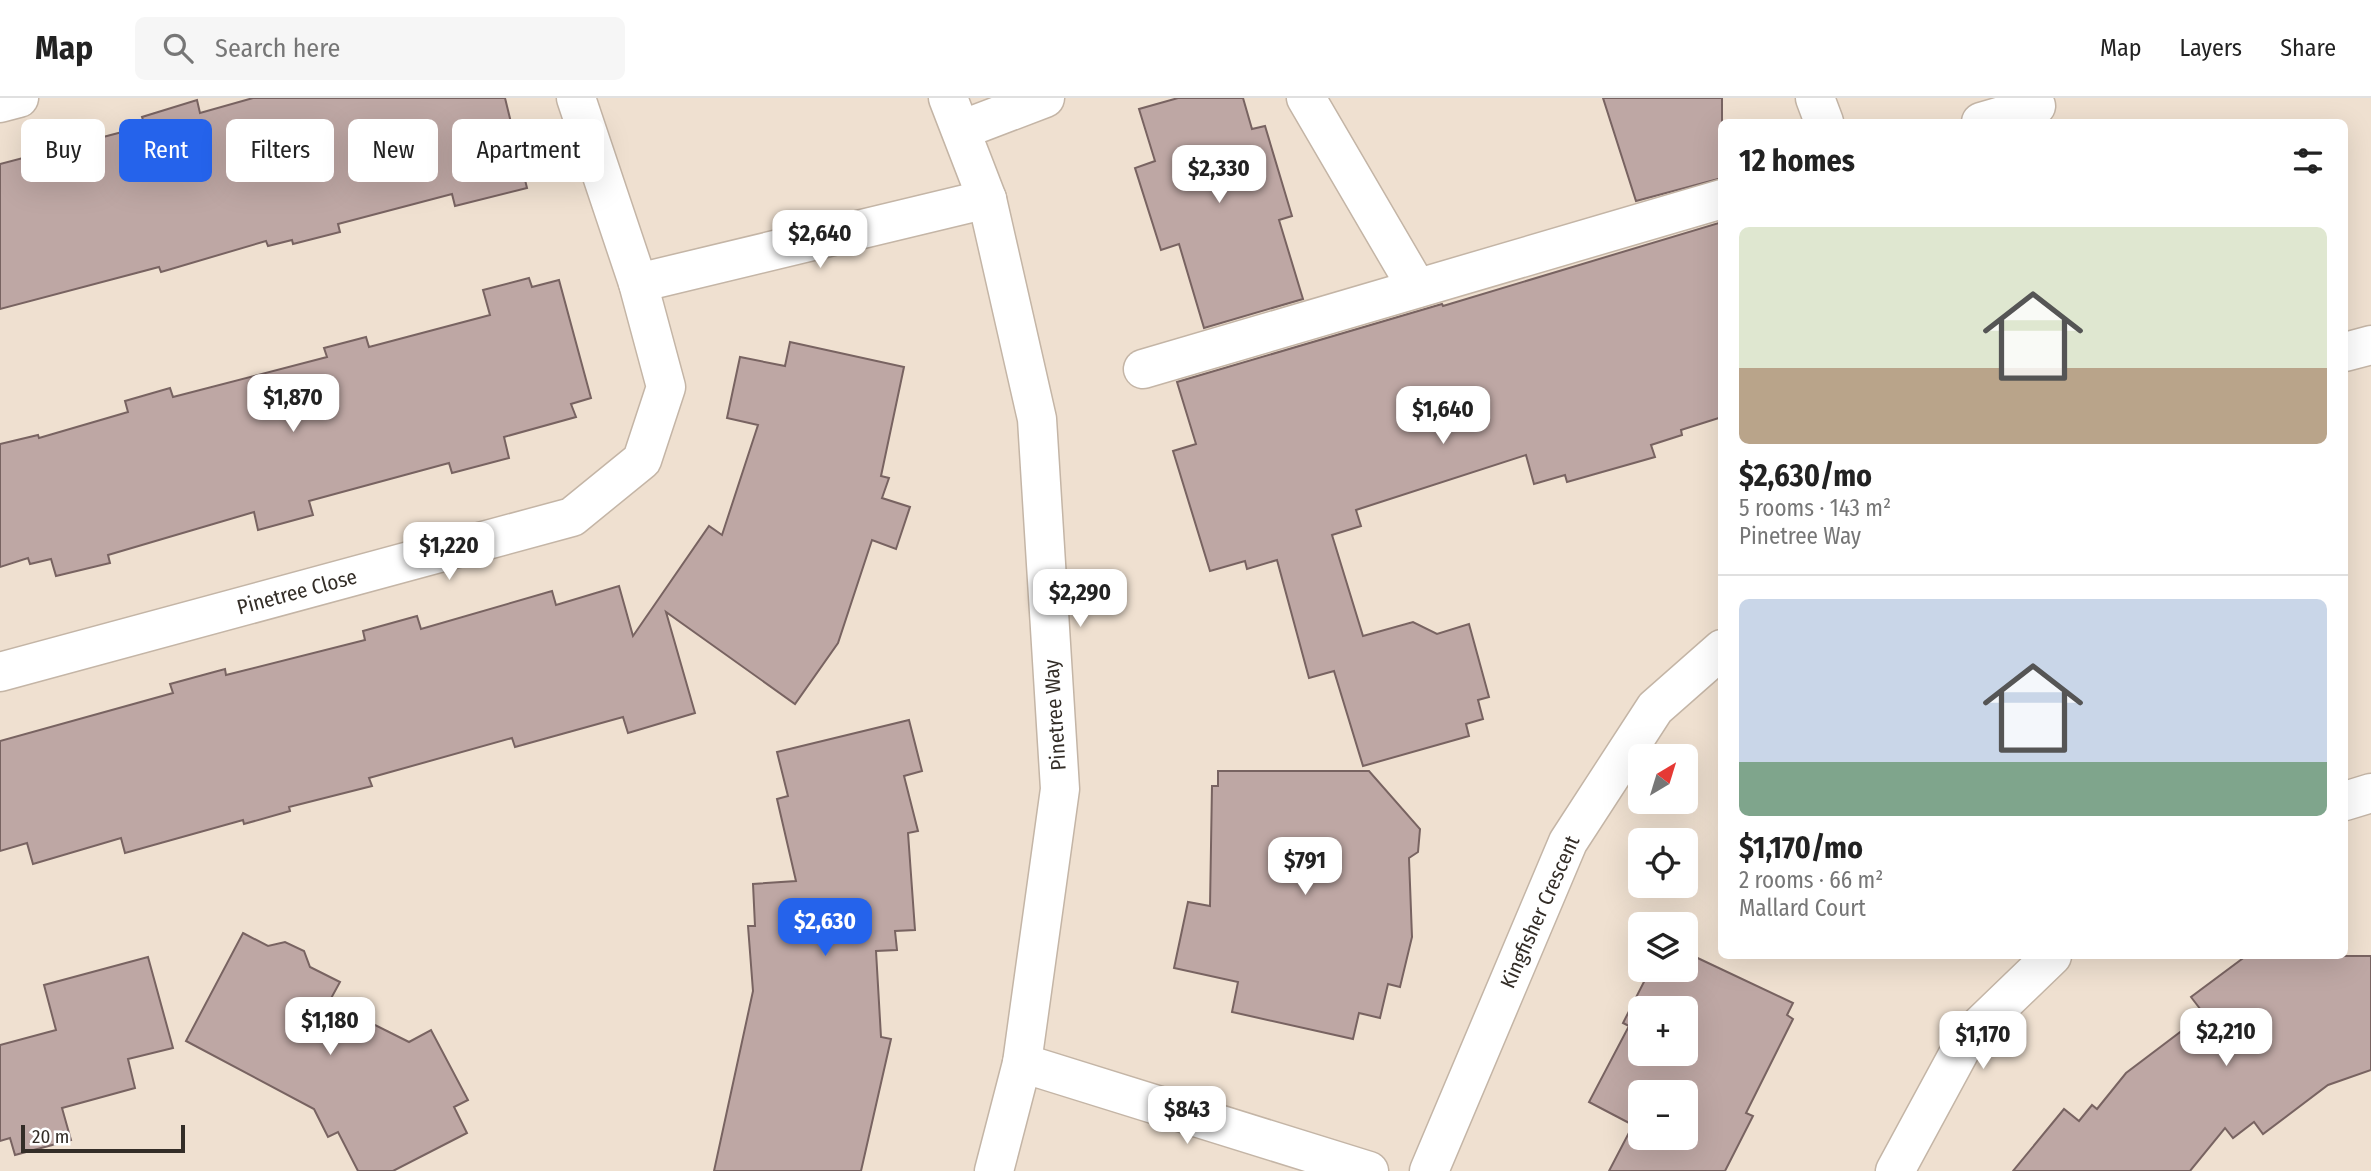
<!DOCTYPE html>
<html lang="en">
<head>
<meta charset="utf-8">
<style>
  :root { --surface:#fff; --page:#f6f6f6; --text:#222; --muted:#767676; --line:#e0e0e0; --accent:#2563eb }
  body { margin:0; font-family:"Fira Sans Condensed",sans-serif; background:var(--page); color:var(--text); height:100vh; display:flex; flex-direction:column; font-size:26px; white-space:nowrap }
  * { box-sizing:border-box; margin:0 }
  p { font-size:23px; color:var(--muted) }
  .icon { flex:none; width:38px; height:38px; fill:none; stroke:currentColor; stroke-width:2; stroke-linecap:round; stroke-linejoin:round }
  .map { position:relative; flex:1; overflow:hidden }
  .sheet { position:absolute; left:1718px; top:21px; width:630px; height:840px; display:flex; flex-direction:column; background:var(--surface); border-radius:10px; box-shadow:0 7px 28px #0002 }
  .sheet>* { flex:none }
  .banner { position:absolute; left:21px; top:21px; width:665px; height:63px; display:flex; gap:14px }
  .needle { width:46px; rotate:38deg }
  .tools { position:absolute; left:1628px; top:646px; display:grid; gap:14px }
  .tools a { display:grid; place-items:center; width:70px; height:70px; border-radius:10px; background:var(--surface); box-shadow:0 7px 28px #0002; font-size:35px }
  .scale { position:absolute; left:21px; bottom:18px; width:164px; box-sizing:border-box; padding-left:7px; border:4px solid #332d27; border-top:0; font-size:19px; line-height:24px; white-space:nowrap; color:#332d27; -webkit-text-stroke:5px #fff; paint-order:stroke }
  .price { position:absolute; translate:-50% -60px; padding:0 16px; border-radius:14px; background:#fff; color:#222; font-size:23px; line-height:46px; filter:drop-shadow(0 2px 4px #0008) }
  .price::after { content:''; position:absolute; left:50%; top:42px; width:21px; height:16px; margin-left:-10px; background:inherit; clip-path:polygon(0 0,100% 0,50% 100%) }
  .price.on { background:var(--accent); color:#fff }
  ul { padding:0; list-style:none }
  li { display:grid; align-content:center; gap:14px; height:371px; padding:0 21px }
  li+li { border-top:2px solid var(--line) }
  li span { display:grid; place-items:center; height:217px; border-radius:10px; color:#555 }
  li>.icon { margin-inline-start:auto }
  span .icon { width:126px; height:126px; fill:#fffc; stroke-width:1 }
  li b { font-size:30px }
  h2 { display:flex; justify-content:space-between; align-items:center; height:84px; padding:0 21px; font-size:30px }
  .pill { padding:0 24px; border-radius:10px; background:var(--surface); box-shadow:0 7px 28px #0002; font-size:24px; line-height:63px }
  .pill.on { background:var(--accent); color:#fff }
  header { display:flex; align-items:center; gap:42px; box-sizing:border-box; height:98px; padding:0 35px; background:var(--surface); border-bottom:2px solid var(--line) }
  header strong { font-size:33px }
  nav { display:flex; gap:38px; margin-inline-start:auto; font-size:24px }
  .search { width:490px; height:63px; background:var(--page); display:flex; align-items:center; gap:18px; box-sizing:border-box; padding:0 24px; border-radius:10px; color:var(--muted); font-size:26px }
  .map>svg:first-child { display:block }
  .building { fill:#bea7a4; stroke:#786361; stroke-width:2; fill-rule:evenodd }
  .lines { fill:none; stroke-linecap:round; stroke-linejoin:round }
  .minor-casing { stroke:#c4b5a6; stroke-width:41 }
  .minor { stroke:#fff; stroke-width:38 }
  .labels { text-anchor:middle; stroke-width:5; stroke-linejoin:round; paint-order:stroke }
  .street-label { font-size:21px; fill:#332d27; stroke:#fff }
</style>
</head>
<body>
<header>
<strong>Map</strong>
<div class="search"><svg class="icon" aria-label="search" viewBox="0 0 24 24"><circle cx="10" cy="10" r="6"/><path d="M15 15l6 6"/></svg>Search here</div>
<nav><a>Map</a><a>Layers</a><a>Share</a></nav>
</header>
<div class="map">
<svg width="2371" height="1073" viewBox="0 0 2371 1073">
  <rect width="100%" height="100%" fill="#efe0d0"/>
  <g class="building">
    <polygon points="253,0 505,0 527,90 455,108 452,96 338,126 340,134 293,146 292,142 268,148 266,143 161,174 159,169 0,211 0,66 145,28 142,19 197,2 200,15"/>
    <polygon points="1178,0 1243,0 1252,31 1265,28 1292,118 1279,122 1303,201 1204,230 1179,146 1161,152 1135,70 1155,63 1139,11"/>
    <polygon points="1603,0 1722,0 1722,80 1636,103"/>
    <polygon points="1722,124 1722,319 1681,332 1682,337 1651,347 1655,359 1567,384 1565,377 1534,386 1526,357 1356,412 1361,428 1332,437 1363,538 1413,524 1437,536 1469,526 1489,599 1478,602 1483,621 1466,626 1469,638 1363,668 1334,573 1309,580 1277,462 1247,471 1245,463 1210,473 1173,353 1196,346 1177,284 1442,206 1443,208"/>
    <polygon points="529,180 532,189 559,182 591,300 571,306 576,319 504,339 509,360 452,375 449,365 309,403 313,417 258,432 254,414 108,457 110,465 56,478 51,461 30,466 28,460 0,469 0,346 38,337 39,340 128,314 125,303 170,290 173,299 327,259 324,250 366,239 369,249 490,217 483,192"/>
    <polygon points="790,244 904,269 881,378 889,380 882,400 910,409 896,451 872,442 838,545 795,606 666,514 695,615 628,635 623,619 515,649 512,640 369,680 372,688 289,709 290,713 244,726 243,722 125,755 121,740 33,766 27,745 0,753 0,643 173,595 170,586 225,571 226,577 365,542 363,533 417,518 421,531 552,493 556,507 619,488 633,538 709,428 722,437 758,327 727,320 740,259 785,268"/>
    <polygon points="909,622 922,673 904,678 918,733 908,735 915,832 895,833 897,852 876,853 881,939 891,941 861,1073 714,1073 753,893 748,828 755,828 753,786 796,783 777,701 788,698 777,654"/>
    <polygon points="1218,673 1369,673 1420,731 1418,754 1409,760 1412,839 1400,889 1388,886 1380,920 1359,915 1353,941 1232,914 1238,884 1174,870 1188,804 1210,808 1212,688 1218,688"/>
    <polygon points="243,835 268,848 285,844 304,853 310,869 340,884 329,904 409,944 431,932 468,1002 454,1009 467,1035 393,1073 358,1073 338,1034 328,1039 314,1011 186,943"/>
    <path d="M1687,855L1793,905L1787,917L1793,921L1746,1015L1753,1018L1725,1073H1609L1633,1027L1589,1004L1629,928L1623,925L1650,872H1685ZM1640,910H1685V956H1640ZM1640,994H1685V1040H1640Z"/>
    <polygon points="2246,858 2371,858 2371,972 2328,987 2263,1036 2254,1024 2233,1040 2225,1030 2190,1073 2013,1073 2064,1011 2079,1023 2092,1007 2097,1011 2126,975 2204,916 2191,899"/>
    <polygon points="148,859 173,950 128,961 135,990 62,1010 71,1042 15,1057 10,1040 0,1043 0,947 56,932 44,887"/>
  </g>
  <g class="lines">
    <defs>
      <g id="minor">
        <polyline points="948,0 987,101 1037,321 1060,691 1022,965 994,1073"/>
        <polyline points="1306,0 1417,190"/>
        <polyline points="1815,0 1824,24"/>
        <polyline points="0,5 19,0"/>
        <polyline points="1981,24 2036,8"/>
        <polyline points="961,32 1045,0"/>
        <polyline points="638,185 987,101"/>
        <polyline points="2345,254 2371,247"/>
        <polyline points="1143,271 1722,101"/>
        <polyline points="0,574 572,419 642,362 666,289 638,185 576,0"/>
        <polyline points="2345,703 2371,695"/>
        <polyline points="1022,965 1369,1073"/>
        <polyline points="1429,1073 1568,744 1655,610 1722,551"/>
        <polyline points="1895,1073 1967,940 2052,858"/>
      </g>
    </defs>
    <use href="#minor" class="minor-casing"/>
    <use href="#minor" class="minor"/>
  </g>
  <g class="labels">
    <g class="street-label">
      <text transform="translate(297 494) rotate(-15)" y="7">Pinetree Close</text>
      <text transform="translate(1055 617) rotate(-94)" y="7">Pinetree Way</text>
      <text transform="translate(1540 814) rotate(-66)" y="7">Kingfisher Crescent</text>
    </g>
  </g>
</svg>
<div class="tools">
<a><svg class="needle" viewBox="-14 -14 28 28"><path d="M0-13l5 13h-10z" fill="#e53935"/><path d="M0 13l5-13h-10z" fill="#767676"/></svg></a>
<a><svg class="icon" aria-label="locate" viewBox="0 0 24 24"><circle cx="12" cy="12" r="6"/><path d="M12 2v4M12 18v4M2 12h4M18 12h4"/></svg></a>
<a><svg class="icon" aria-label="layers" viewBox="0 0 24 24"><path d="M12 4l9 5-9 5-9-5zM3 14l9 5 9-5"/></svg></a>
<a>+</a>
<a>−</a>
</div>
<div class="scale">20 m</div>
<b class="price" style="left:1219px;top:107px">$2,330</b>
<b class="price" style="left:820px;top:172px">$2,640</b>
<b class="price" style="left:293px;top:336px">$1,870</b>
<b class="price" style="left:1443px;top:348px">$1,640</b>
<b class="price" style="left:449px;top:484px">$1,220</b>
<b class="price" style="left:1080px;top:531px">$2,290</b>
<b class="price" style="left:1305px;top:799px">$791</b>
<b class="price on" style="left:825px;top:860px">$2,630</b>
<b class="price" style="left:330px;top:959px">$1,180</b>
<b class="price" style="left:2226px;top:970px">$2,210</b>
<b class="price" style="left:1983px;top:973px">$1,170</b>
<b class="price" style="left:1187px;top:1048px">$843</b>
<div class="banner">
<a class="pill">Buy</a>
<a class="pill on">Rent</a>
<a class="pill">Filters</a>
<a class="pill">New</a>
<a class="pill">Apartment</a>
</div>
<section class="sheet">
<h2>12 homes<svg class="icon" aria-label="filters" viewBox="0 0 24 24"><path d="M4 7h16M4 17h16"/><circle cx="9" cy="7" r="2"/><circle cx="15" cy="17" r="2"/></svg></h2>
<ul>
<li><span style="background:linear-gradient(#dfe7d0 65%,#b9a48a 0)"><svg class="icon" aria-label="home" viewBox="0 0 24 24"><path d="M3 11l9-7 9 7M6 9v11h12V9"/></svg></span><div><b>$2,630/mo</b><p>5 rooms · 143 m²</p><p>Pinetree Way</p></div></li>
<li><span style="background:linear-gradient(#c9d6e8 75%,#7fa58c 0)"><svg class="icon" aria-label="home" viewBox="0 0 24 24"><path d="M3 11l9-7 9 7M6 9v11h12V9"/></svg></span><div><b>$1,170/mo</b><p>2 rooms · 66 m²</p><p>Mallard Court</p></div></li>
</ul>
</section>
</div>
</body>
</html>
